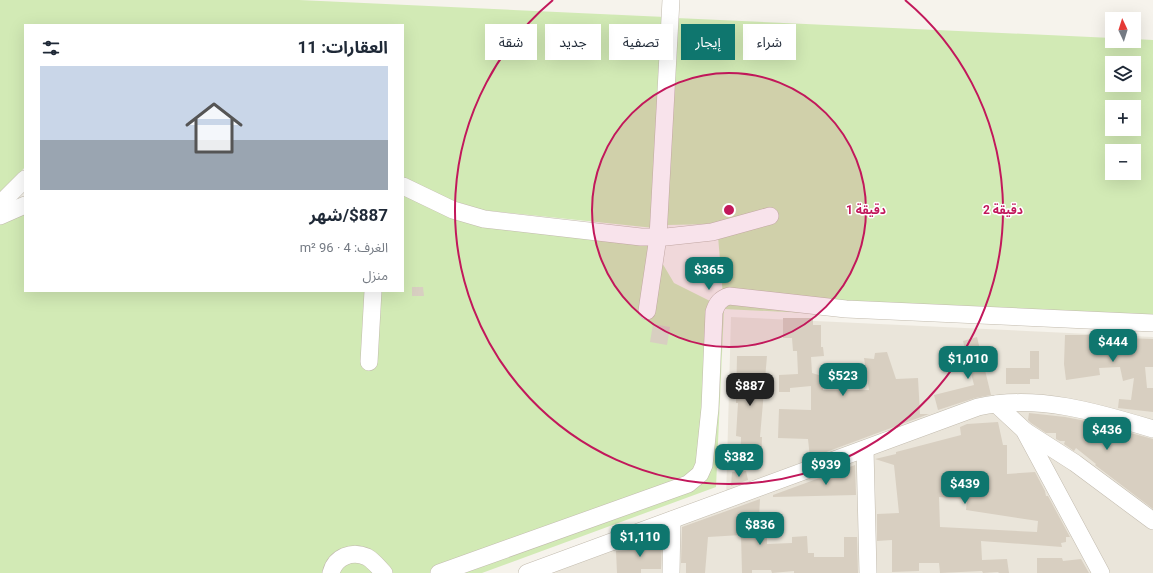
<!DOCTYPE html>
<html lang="ar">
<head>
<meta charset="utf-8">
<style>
  :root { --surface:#fff; --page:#f6f6f7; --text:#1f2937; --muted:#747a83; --accent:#0f766e }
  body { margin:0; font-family:Roboto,"Noto Sans Arabic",sans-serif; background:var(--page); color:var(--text); direction:rtl; height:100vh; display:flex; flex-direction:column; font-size:15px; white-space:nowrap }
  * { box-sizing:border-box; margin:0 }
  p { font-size:13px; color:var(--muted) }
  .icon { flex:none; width:22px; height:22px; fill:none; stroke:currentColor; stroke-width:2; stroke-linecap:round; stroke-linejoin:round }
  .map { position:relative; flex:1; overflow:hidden; direction:ltr }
  .sheet { position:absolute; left:24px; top:24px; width:380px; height:268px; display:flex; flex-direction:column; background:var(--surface); border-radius:0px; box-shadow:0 4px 16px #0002; direction:rtl }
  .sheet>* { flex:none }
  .hud { position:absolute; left:416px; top:24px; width:380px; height:36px; direction:rtl; display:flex; gap:8px }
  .needle { width:26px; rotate:356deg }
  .tools { position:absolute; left:1105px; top:12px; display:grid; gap:8px }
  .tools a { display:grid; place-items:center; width:36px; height:36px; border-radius:0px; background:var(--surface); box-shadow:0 4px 16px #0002; font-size:20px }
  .price { position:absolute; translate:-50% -34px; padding:0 9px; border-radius:8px; background:var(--accent); color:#fff; font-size:13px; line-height:26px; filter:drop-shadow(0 1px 2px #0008) }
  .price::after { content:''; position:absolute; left:50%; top:24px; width:12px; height:9px; margin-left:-6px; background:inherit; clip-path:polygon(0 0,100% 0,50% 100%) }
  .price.selected { background:#222; color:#fff }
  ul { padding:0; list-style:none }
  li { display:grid; align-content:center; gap:8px; height:212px; padding:0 16px }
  li span { display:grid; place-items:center; height:124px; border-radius:0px; color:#555 }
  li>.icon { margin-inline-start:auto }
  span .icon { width:72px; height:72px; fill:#fffc; stroke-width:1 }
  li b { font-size:17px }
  h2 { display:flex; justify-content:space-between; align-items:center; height:48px; padding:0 16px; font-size:17px }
  .pill { padding:0 14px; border-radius:0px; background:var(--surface); box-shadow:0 4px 16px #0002; font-size:14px; line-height:36px }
  .pill.selected { background:var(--accent); color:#fff }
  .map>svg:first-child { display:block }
  .residential { fill:#eae5da }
  .green { fill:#d2eab5; fill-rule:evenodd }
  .building { fill:#d8cfc1; fill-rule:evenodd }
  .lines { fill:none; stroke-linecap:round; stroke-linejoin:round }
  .minor-casing { stroke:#c2bbae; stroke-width:18 }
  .minor { stroke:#fff; stroke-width:17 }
  .ring { fill:none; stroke:#c2185b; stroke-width:2 }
  .centre { fill:#c2185b; stroke:#fff; stroke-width:2 }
  .ring-label { font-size:12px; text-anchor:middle; font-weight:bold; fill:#c2185b; stroke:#fff; stroke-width:3; stroke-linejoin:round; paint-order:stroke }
</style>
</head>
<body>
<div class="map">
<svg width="1153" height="573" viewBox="0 0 1153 573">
  <rect width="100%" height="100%" fill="#f6f3ec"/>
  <polygon class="residential" points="731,317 1153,337 1153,573 544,573 726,500"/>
  <g class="green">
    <polygon points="0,0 299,0 665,17 654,228 482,210 448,199 403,177 403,25 25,25 25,167 0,196"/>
    <path d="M676,18L1112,38V41H1134V39L1153,40V330L724,309L716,487L482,573H0V221L25,211V291H403V193L470,223L651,244L674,283L724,308L717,224L666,225ZM1112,63H1134V85H1112ZM1112,107H1134V129H1112ZM1112,151H1134V173H1112Z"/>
  </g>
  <g class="building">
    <polygon points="412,287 423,287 424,296 412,296"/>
    <polygon points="783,318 813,318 813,325 821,325 821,347 823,347 824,356 811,357 812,373 822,376 823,390 869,390 864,358 874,359 875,353 887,352 896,379 918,378 920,414 929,414 810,458 808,439 778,438 779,409 811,410 811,386 790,388 790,392 779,392 779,375 798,374 797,351 793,351 792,338 783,338"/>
    <polygon points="653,324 670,327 667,345 650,342"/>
    <polygon points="1065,335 1095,335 1095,337 1126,336 1126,338 1153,339 1153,367 1145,367 1147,388 1153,388 1153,412 1118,408 1119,399 1131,400 1134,378 1123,381 1120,367 1099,368 1100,375 1066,380 1064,364"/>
    <polygon points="977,337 991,395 975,398 938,410 934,395 974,385 963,341"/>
    <polygon points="1030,351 1039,351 1039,379 1030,379 1030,384 1006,384 1006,368 1030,368"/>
    <polygon points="737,356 767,356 760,437 762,437 761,467 740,466 741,437 736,436 738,403 736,403"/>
    <polygon points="1029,413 1065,417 1086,421 1153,439 1153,509 1095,465 1096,464 1076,448 1074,451 1064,444 1065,441 1060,441 1056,439 1056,433 1046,433 1031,423 1028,420"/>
    <path d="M998,422L1003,445H1007V474L1035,472L1045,491L1046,496H1048L1070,537H1066V542L1061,543L1062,547L981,541L982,560L1007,559L1009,573H999L998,572L983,573L982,571L940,573L939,563H919V571L892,572V540L877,541V514L899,513L894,465L875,459L896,454V452L961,435L960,427L967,424ZM939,497L967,499L966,510L1038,521L1037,532L940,527Z"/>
    <polygon points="855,465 856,495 773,497 773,495"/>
    <polygon points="746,471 748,480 731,486 732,472"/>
    <polygon points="760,499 758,537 767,536 767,544 792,543 792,537 807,536 808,553 814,553 814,557 844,557 844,537 857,537 858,573 794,573 794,571 772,573 771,570 752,570 752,573 742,573 741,535 708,537 705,573 686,573 686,563 681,563 682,527"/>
    <polygon points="641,542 662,542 661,569 641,569 641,573 617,573 616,551 629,550 629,547 641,547"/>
    <polygon points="1037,558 1062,558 1063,561 1081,559 1089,573 1037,573"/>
  </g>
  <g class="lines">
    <defs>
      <g id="minor">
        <polyline points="403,186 453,210 484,219 641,237 666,237 712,232 770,216"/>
        <polyline points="0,204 25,179"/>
        <polyline points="0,216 25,205"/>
        <polyline points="647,311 658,237 671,0"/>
        <polyline points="369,362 373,291"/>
        <polyline points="996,404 1024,430 1101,573"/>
        <polyline points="1025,431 1075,463 1153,521"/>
        <polyline points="865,449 868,573"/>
        <path d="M331,573C335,557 352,550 367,557C374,561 378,567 384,573"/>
        <path d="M439,573L688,484L700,474L704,465L710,408L714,312C717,303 720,299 729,296L846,309L1153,323"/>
        <path d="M527,573L978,407C1037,394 1097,412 1153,429"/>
        <polyline points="671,573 672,520"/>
      </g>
    </defs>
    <use href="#minor" class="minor-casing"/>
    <use href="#minor" class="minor"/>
  </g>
  <circle cx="729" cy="210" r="137" fill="#c2185b" fill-opacity=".12"/>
  <g class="ring">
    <circle cx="729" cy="210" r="137"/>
    <path d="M905 0A274 274 0 1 1 553 0"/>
  </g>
  <circle cx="729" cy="210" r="6" class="centre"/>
  <g class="ring-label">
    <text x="866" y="214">1 دقيقة</text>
    <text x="1003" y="214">2 دقيقة</text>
  </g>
</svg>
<div class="tools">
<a><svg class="needle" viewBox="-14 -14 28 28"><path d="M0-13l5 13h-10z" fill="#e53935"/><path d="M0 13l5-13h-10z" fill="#747a83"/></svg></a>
<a><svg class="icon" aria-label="layers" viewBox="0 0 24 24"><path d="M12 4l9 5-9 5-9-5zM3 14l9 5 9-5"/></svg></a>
<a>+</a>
<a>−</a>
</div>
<b class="price" style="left:709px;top:291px">$365</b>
<b class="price" style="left:1113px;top:363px">$444</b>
<b class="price" style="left:968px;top:380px">$1,010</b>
<b class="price" style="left:843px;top:397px">$523</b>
<b class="price selected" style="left:750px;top:407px">$887</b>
<b class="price" style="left:1107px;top:451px">$436</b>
<b class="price" style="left:739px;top:478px">$382</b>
<b class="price" style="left:826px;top:486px">$939</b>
<b class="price" style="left:965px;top:505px">$439</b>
<b class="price" style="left:760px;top:546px">$836</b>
<b class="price" style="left:640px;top:558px">$1,110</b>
<div class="hud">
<a class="pill">شراء</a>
<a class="pill selected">إيجار</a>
<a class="pill">تصفية</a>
<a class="pill">جديد</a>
<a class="pill">شقة</a>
</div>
<section class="sheet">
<h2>العقارات: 11<svg class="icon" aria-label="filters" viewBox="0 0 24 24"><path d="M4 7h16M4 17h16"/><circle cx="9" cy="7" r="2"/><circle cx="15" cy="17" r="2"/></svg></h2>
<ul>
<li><span style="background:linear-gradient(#c9d6e8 60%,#9aa5b1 0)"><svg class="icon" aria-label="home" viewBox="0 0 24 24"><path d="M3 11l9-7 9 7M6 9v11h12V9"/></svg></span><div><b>$887/شهر</b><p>الغرف: 4 · 96 m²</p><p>منزل</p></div></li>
</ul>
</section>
</div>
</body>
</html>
